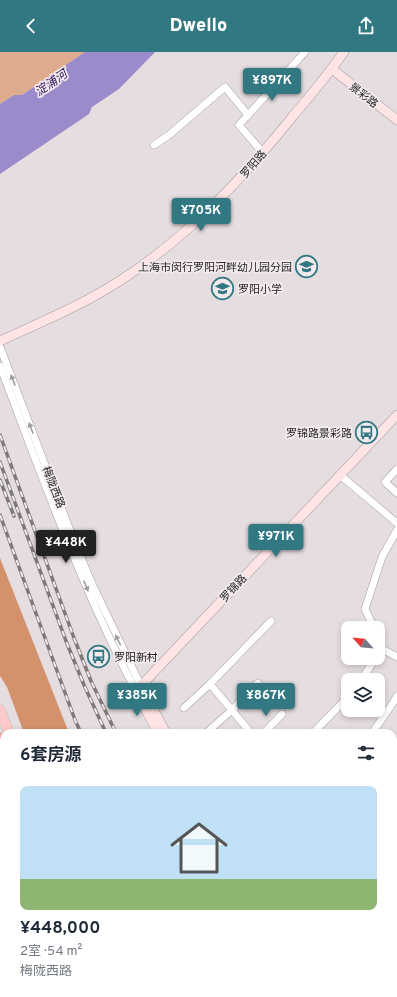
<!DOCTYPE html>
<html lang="zh">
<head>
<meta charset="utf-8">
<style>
  :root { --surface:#fff; --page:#f6f6f7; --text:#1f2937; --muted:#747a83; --line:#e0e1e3; --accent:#317883 }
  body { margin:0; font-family:Overpass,"Noto Sans SC",sans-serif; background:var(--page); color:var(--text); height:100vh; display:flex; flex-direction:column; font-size:15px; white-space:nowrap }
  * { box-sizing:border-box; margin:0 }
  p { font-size:13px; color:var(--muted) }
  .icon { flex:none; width:22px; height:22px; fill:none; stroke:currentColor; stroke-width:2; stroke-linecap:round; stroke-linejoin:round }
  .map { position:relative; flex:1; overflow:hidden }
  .sheet { position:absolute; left:0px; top:677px; width:397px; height:268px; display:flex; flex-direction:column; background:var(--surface); border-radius:12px 12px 0 0; box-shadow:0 2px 6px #0003 }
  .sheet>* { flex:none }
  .needle { width:26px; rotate:297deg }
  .buttons { position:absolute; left:341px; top:569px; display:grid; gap:8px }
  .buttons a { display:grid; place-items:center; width:44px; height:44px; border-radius:8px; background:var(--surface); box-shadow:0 2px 6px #0003; font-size:20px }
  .price { position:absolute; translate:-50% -34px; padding:0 9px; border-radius:4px; background:var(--accent); color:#fff; font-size:13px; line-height:26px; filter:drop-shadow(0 1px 2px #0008) }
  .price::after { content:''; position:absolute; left:50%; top:24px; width:12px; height:9px; margin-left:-6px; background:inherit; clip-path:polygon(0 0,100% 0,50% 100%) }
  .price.on { background:#222; color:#fff }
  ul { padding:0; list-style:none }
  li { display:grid; align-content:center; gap:8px; height:212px; padding:0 20px }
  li+li { border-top:1px solid var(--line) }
  li span { display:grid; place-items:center; height:124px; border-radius:8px; color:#555 }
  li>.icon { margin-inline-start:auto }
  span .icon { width:72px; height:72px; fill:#fffc; stroke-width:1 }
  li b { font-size:17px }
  h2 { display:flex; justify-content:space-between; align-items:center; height:48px; padding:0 20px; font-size:17px }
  header { display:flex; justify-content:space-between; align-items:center; height:52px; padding:0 20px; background:var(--accent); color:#fff; font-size:18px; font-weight:800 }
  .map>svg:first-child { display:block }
  .green { fill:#dfab8f }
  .forest { fill:#d3916c }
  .water { fill:#9b8bcb }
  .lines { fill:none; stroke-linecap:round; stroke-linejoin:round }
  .street-casing { stroke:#a69fa2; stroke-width:8 }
  .secondary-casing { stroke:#a69fa2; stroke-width:10 }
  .primary-casing { stroke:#bebdbe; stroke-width:11 }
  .highway-casing { stroke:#bebdbe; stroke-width:13 }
  .street { stroke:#fff; stroke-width:7 }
  .secondary { stroke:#fee4e4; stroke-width:9 }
  .primary { stroke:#fecac8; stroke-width:10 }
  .highway { stroke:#fda6a4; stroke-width:12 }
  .rail-casing { stroke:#7d787a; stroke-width:3.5 }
  .rail { stroke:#f2eaed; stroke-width:2; stroke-dasharray:6; stroke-linecap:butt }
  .oneway { fill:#9e9c9d }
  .labels { text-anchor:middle; stroke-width:3.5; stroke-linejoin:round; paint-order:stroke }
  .street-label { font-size:11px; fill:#272425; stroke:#f2eaed }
  .poi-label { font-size:11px; fill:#272425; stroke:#f2eaed; text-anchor:end }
  .water-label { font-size:12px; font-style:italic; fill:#331662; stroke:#f2eaed }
</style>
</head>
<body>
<header><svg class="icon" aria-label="back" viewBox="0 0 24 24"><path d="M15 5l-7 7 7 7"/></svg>Dwello<svg class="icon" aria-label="share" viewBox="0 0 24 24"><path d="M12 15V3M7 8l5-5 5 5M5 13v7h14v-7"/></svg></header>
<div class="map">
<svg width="397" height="945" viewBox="0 0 397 945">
  <rect width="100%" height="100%" fill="#e5dde0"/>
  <g class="green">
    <polygon points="0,0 85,0 22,43 14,43 0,52"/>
    <polygon points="393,813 397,815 397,866 393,864"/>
  </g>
  <g class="forest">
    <polygon points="0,506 69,681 24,681 7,635 0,624"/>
    <polygon points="123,941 169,941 171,945 125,945"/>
  </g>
  <polygon class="water" points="85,0 155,0 119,37 92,55 89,62 0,122 0,52 14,43 22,43"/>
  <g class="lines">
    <defs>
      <g id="street">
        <polyline points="154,93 169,83 225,35 248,63"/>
        <polyline points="263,101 239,73 305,0"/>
        <polyline points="0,295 74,489 93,534 141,634"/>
        <path d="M0,314C42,424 81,535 136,639"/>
        <polyline points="397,417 385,430 397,441"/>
        <polyline points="340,423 397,471"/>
        <polyline points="374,576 365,557 382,505 397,478"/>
        <polyline points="378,587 382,597 397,605"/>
        <polyline points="361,628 376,606"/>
        <polyline points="184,656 210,632"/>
        <polyline points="206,681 232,658 258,631"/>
        <polyline points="251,681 210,632 271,569"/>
        <polyline points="264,681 282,662"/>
        <polyline points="313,681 348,645"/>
        <polyline points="372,681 393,651 397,644"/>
        <polyline points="393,770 397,765"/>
        <polyline points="0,856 4,868"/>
        <polyline points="29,941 30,945"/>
        <polyline points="117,941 119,945"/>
        <polyline points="180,941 182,945"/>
      </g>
      <g id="secondary">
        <polyline points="332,17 397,68"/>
        <path d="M0,289C41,270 83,253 121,228C189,184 243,126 293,64C311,43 328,22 344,0"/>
        <polyline points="141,634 166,681"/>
        <polyline points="158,681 136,639 397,363"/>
        <polyline points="318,941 321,945"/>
        <polyline points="326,941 329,945"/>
      </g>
      <polyline id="primary" points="0,658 9,681"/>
      <g id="highway">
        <polyline points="0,687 4,696"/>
        <polyline points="0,709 4,720"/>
        <polyline points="0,727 4,738"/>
        <polyline points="0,757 4,768"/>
        <polyline points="0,777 4,793"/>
        <polyline points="0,797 4,808"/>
        <polyline points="0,826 4,837"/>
        <polyline points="43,941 44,945"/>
        <polyline points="53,941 55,945"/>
        <polyline points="68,941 69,945"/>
        <polyline points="84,941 85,945"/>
        <polyline points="98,941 100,945"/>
        <polyline points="109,941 110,945"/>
      </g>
    </defs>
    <use href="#street" class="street-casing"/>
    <use href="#secondary" class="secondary-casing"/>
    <use href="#primary" class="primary-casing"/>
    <use href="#highway" class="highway-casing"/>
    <use href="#street" class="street"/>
    <use href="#secondary" class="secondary"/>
    <use href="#primary" class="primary"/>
    <use href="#highway" class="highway"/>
    <defs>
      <g id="rail">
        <polyline points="0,383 74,586 91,629 116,681"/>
        <polyline points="0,410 66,589 84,633 106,681"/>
        <polyline points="0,428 14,464"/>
        <polyline points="0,463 75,668 81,681"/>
        <polyline points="223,941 226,945"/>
        <polyline points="260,941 262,945"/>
        <polyline points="270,941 272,945"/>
      </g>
    </defs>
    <use href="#rail" class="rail-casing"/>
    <use href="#rail" class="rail"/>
  </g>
  <defs><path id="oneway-solid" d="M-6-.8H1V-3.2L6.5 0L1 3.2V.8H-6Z"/></defs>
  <g class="oneway">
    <use href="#oneway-solid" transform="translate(13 328) rotate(-111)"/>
    <use href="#oneway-solid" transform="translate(31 376) rotate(-111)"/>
    <use href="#oneway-solid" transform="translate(86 534) rotate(67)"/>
    <use href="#oneway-solid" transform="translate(118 588) rotate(-116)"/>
  </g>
  <defs>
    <symbol id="school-ring" viewBox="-11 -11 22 22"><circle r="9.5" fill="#f2eaed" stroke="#317883" stroke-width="1.5"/><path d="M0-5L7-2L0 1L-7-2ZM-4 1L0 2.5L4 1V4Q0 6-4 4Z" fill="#317883"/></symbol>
    <symbol id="bus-ring" viewBox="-11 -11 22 22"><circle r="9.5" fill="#f2eaed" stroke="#317883" stroke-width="1.5"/><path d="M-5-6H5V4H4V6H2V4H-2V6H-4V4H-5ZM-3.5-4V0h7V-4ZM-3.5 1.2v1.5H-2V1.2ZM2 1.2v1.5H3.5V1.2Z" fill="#317883"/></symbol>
  </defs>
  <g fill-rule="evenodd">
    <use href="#school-ring" x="294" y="202" width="25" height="25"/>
    <use href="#school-ring" x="210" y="224" width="25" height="25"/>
    <use href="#bus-ring" x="354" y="368" width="25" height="25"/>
    <use href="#bus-ring" x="86" y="592" width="25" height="25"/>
  </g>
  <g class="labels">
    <g class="street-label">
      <text transform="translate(364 43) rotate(38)" y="4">景彩路</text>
      <text transform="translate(253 112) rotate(-49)" y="4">罗阳路</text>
      <text transform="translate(54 435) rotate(69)" y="4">梅陇西路</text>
      <text transform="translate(233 536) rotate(-47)" y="4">罗锦路</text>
    </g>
    <g class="poi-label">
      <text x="292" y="219">上海市闵行罗阳河畔幼儿园分园</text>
      <text x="238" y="241" text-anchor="start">罗阳小学</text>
      <text x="352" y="385">罗锦路景彩路</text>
      <text x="114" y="609" text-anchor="start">罗阳新村</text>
    </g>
    <g class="water-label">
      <text transform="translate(51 31) rotate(-35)" y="4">淀浦河</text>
    </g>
  </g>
</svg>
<div class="buttons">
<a><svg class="needle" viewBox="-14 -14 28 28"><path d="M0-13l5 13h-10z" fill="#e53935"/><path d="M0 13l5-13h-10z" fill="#747a83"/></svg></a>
<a><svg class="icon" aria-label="layers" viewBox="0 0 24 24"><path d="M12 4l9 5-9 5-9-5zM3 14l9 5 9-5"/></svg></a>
</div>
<b class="price" style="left:272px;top:50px">¥897K</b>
<b class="price" style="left:201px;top:180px">¥705K</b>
<b class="price" style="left:276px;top:506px">¥971K</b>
<b class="price on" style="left:66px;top:512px">¥448K</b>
<b class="price" style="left:137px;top:665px">¥385K</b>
<b class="price" style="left:266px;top:665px">¥867K</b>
<section class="sheet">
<h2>6套房源<svg class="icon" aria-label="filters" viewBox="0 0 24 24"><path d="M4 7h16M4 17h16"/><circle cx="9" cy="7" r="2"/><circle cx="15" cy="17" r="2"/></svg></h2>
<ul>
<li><span style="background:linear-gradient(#bfe0f5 75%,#8fb573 0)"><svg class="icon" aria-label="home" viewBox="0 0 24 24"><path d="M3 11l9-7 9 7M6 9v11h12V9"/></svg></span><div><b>¥448,000</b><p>2室 · 54 m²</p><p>梅陇西路</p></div></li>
</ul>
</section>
</div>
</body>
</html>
